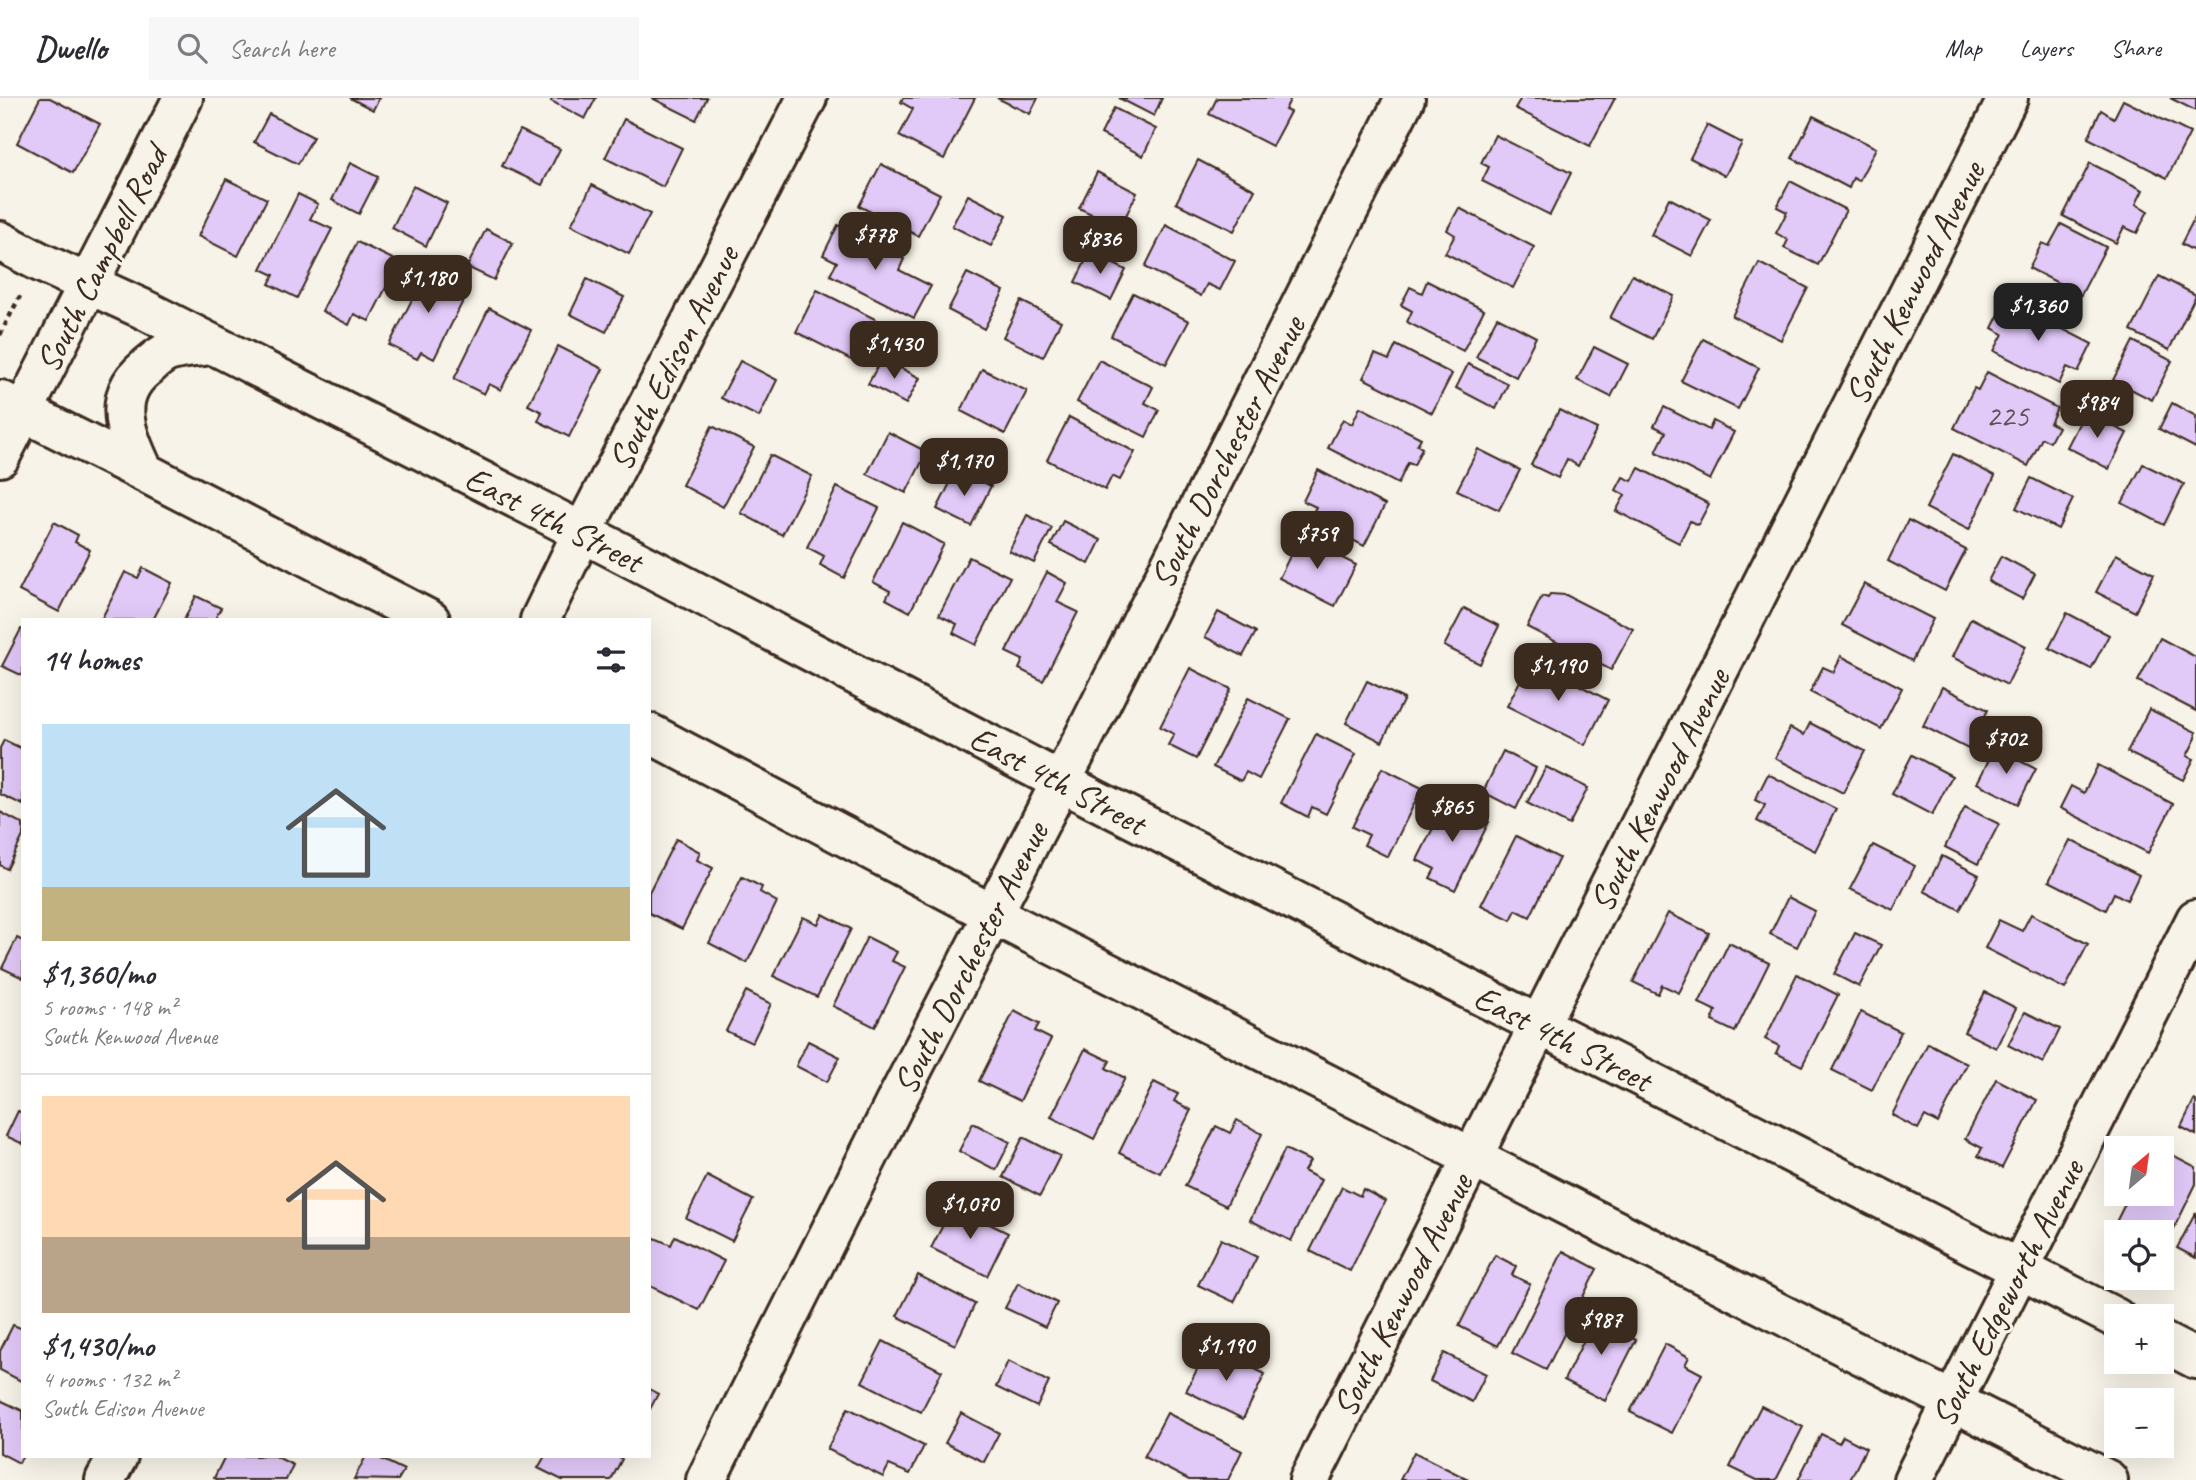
<!DOCTYPE html>
<html lang="en">
<head>
<meta charset="utf-8">
<style>
  :root { --surface:#fff; --page:#f7f7f7; --text:#2b2b33; --muted:#7c7c81; --line:#e1e1e2; --accent:#3b2a1e }
  body { margin:0; font-family:Caveat,sans-serif; background:var(--page); color:var(--text); height:100vh; display:flex; flex-direction:column; font-size:26px; white-space:nowrap }
  * { box-sizing:border-box; margin:0 }
  p { font-size:23px; color:var(--muted) }
  .icon { flex:none; width:38px; height:38px; fill:none; stroke:currentColor; stroke-width:2; stroke-linecap:round; stroke-linejoin:round }
  .map { position:relative; flex:1; overflow:hidden }
  .drawer { position:absolute; left:21px; top:520px; width:630px; height:840px; display:flex; flex-direction:column; background:var(--surface); border-radius:0px; box-shadow:0 7px 28px #0002 }
  .drawer>* { flex:none }
  .needle { width:46px; rotate:29deg }
  .tools { position:absolute; left:2104px; top:1038px; display:grid; gap:14px }
  .tools a { display:grid; place-items:center; width:70px; height:70px; border-radius:0px; background:var(--surface); box-shadow:0 7px 28px #0002; font-size:35px }
  .price { position:absolute; translate:-50% -60px; padding:0 16px; border-radius:14px; background:var(--accent); color:#fff; font-size:23px; line-height:46px; filter:drop-shadow(0 2px 4px #0008) }
  .price::after { content:''; position:absolute; left:50%; top:42px; width:21px; height:16px; margin-left:-10px; background:inherit; clip-path:polygon(0 0,100% 0,50% 100%) }
  .price.active { background:#222; color:#fff }
  ul { padding:0; list-style:none }
  li { display:grid; align-content:center; gap:14px; height:371px; padding:0 21px }
  li+li { border-top:2px solid var(--line) }
  li span { display:grid; place-items:center; height:217px; border-radius:0px; color:#555 }
  li>.icon { margin-inline-start:auto }
  span .icon { width:126px; height:126px; fill:#fffc; stroke-width:1 }
  li b { font-size:30px }
  h2 { display:flex; justify-content:space-between; align-items:center; height:84px; padding:0 21px; font-size:30px }
  header { display:flex; align-items:center; gap:42px; box-sizing:border-box; height:98px; padding:0 35px; background:var(--surface); border-bottom:2px solid var(--line) }
  header strong { font-size:33px }
  nav { display:flex; gap:38px; margin-inline-start:auto; font-size:24px }
  .search { width:490px; height:63px; background:var(--page); display:flex; align-items:center; gap:18px; box-sizing:border-box; padding:0 24px; border-radius:0px; color:var(--muted); font-size:26px }
  .map>svg:first-child { display:block }
  .building { fill:#e1c9f8; stroke:#3b2a1e; stroke-width:2 }
  .lines { fill:none; stroke-linecap:round; stroke-linejoin:round }
  .minor-casing { stroke:#3b2a1e; stroke-width:44 }
  .path { stroke:#3b2a1e; stroke-width:4.5; stroke-dasharray:5 5; stroke-linecap:butt }
  .minor { stroke:#f7f3e8; stroke-width:38 }
  .labels { text-anchor:middle; stroke-width:6; stroke-linejoin:round; paint-order:stroke }
  .number-label { font-size:32px; fill:#645254 }
  .street-label { font-size:35px; fill:#3b2a1e; stroke:#f7f3e8 }
</style>
</head>
<body>
<header>
<strong>Dwello</strong>
<div class="search"><svg class="icon" aria-label="search" viewBox="0 0 24 24"><circle cx="10" cy="10" r="6"/><path d="M15 15l6 6"/></svg>Search here</div>
<nav><a>Map</a><a>Layers</a><a>Share</a></nav>
</header>
<div class="map">
<svg width="2196" height="1382" viewBox="0 0 2196 1382">
  <rect width="100%" height="100%" fill="#f7f3e8"/>
  <filter id="ink" filterUnits="userSpaceOnUse"><feTurbulence type="fractalNoise" baseFrequency=".0143" numOctaves="2"/><feDisplacementMap in="SourceGraphic" scale="14" xChannelSelector="R" yChannelSelector="G"/><feConvolveMatrix kernelMatrix="1 2 1 2 8 2 1 2 1" color-interpolation-filters="sRGB"/></filter>
  <g filter="url(#ink)">
    <g class="building">
      <polygon points="40,0 50,0 100,26 73,75 17,45"/>
      <polygon points="350,0 379,0 373,12"/>
      <polygon points="552,0 596,0 585,21 551,3"/>
      <polygon points="652,0 707,0 696,22"/>
      <polygon points="903,0 975,0 944,61 899,38 913,11 901,4"/>
      <polygon points="997,0 1038,0 1030,16"/>
      <polygon points="1119,0 1162,0 1154,18"/>
      <polygon points="1217,0 1291,0 1285,12 1290,14 1272,48 1209,16"/>
      <polygon points="1521,0 1615,0 1590,48 1515,10"/>
      <polygon points="2170,0 2196,0 2196,13"/>
      <polygon points="2123,2 2190,35 2167,80 2088,40 2101,12 2114,20"/>
      <polygon points="1114,10 1156,31 1143,58 1101,36"/>
      <polygon points="269,16 313,39 298,66 254,44"/>
      <polygon points="1813,18 1876,50 1859,83 1853,80 1849,90 1792,60"/>
      <polygon points="624,21 682,50 663,89 605,60"/>
      <polygon points="1707,27 1742,45 1725,78 1690,60"/>
      <polygon points="520,32 560,51 542,87 502,68"/>
      <polygon points="1495,37 1571,75 1550,117 1482,83 1489,69 1481,65"/>
      <polygon points="1198,62 1255,92 1234,133 1176,105"/>
      <polygon points="350,65 378,79 359,116 332,102"/>
      <polygon points="2090,65 2143,92 2136,106 2148,113 2137,135 2124,129 2116,145 2063,118"/>
      <polygon points="881,66 940,96 918,138 859,108"/>
      <polygon points="1097,74 1137,95 1120,130 1079,110"/>
      <polygon points="226,81 267,101 238,158 198,138"/>
      <polygon points="1790,83 1846,112 1818,167 1784,150 1788,142 1776,135 1787,114 1777,109"/>
      <polygon points="592,87 650,116 629,156 571,127"/>
      <polygon points="413,88 447,105 426,148 392,130"/>
      <polygon points="298,96 318,106 310,121 332,131 297,200 269,186 274,177 261,171"/>
      <polygon points="968,97 1007,117 991,148 952,128"/>
      <polygon points="1669,100 1711,122 1692,158 1651,137"/>
      <polygon points="1459,110 1534,149 1513,190 1445,155 1455,137 1447,132"/>
      <polygon points="2196,117 2196,154 2181,146"/>
      <polygon points="2061,126 2106,149 2081,197 2029,170 2042,145 2049,148"/>
      <polygon points="838,127 904,161 899,172 931,188 914,220 830,177 837,164 823,157"/>
      <polygon points="1166,127 1235,163 1220,192 1207,186 1201,198 1145,169"/>
      <polygon points="486,131 513,145 494,182 467,169"/>
      <polygon points="357,144 399,164 369,223 354,216 349,227 322,213"/>
      <polygon points="1090,154 1126,172 1111,202 1075,184"/>
      <polygon points="432,162 453,173 444,190 464,201 434,261 421,254 417,261 389,247"/>
      <polygon points="1759,165 1808,190 1781,242 1732,218"/>
      <polygon points="967,175 1004,193 984,231 948,212"/>
      <polygon points="1632,177 1674,198 1652,241 1610,220"/>
      <polygon points="2159,178 2196,197 2169,252 2131,233"/>
      <polygon points="587,181 624,199 606,234 570,216"/>
      <polygon points="1427,183 1484,212 1463,253 1407,224 1412,213 1401,207 1410,189 1422,195"/>
      <polygon points="817,192 877,222 855,264 796,234"/>
      <polygon points="1133,195 1189,223 1166,266 1111,238"/>
      <polygon points="2006,202 2092,246 2078,274 2067,269 2059,286 1994,253 2003,236 1992,230"/>
      <polygon points="1021,203 1061,223 1043,259 1003,239"/>
      <polygon points="489,210 531,232 501,292 489,286 484,296 454,281"/>
      <polygon points="1497,219 1536,239 1516,279 1476,259"/>
      <polygon points="1703,241 1759,270 1738,311 1681,283"/>
      <polygon points="2133,243 2172,263 2152,302 2113,282"/>
      <polygon points="1396,247 1452,276 1432,315 1363,280 1375,256 1389,262"/>
      <polygon points="558,248 603,271 569,339 538,323 542,314 528,307"/>
      <polygon points="1594,249 1628,266 1611,299 1577,282"/>
      <polygon points="882,260 920,280 906,306 868,286"/>
      <polygon points="1099,262 1153,289 1145,305 1159,312 1146,339 1077,304"/>
      <polygon points="740,263 777,282 759,319 721,300"/>
      <polygon points="1468,266 1508,286 1496,311 1456,290"/>
      <polygon points="982,271 1027,293 1005,336 961,313"/>
      <polygon points="1987,274 2057,310 2050,325 2058,329 2050,344 2042,340 2028,368 1954,330 1974,290 1978,292"/>
      <polygon points="2172,305 2196,318 2196,350 2159,331"/>
      <polygon points="1360,309 1421,340 1417,347 1422,350 1414,367 1408,365 1398,386 1328,350 1343,321 1352,326"/>
      <polygon points="1664,309 1709,332 1713,323 1734,334 1710,382 1656,354 1666,334 1654,328"/>
      <polygon points="1559,312 1597,331 1578,368 1567,361 1558,380 1531,367"/>
      <polygon points="2085,314 2127,335 2109,371 2067,349"/>
      <polygon points="1069,319 1135,354 1120,382 1112,378 1105,392 1047,362"/>
      <polygon points="712,328 754,349 723,409 682,387"/>
      <polygon points="888,334 927,354 906,395 867,376"/>
      <polygon points="1478,351 1520,372 1499,412 1457,392"/>
      <polygon points="1953,356 1995,378 1969,432 1926,410"/>
      <polygon points="770,357 812,378 782,437 741,415"/>
      <polygon points="2143,366 2184,386 2164,427 2122,405"/>
      <polygon points="1639,370 1709,406 1698,427 1690,423 1679,445 1616,413 1625,397 1616,392 1623,379 1632,383"/>
      <polygon points="957,371 991,388 971,428 937,411"/>
      <polygon points="1318,372 1385,407 1364,448 1310,420 1316,409 1303,403"/>
      <polygon points="2031,380 2073,401 2058,431 2016,410"/>
      <polygon points="837,389 879,410 844,480 820,467 824,458 807,449"/>
      <polygon points="1027,417 1052,430 1034,465 1009,453"/>
      <polygon points="1908,422 1966,452 1945,493 1888,463"/>
      <polygon points="1063,423 1101,442 1089,466 1051,447"/>
      <polygon points="54,424 78,437 75,444 90,452 59,514 19,493"/>
      <polygon points="902,424 944,446 910,514 886,501 890,493 873,484"/>
      <polygon points="1300,438 1356,467 1335,508 1279,480"/>
      <polygon points="2116,456 2154,476 2135,514 2096,494"/>
      <polygon points="2001,458 2035,476 2022,501 1988,483"/>
      <polygon points="969,459 1010,479 976,547 953,535 957,526 939,517"/>
      <polygon points="143,470 172,485 153,522 101,522 125,474 138,480"/>
      <polygon points="1047,474 1067,485 1057,504 1078,514 1043,583 1019,571 1023,562 1006,554"/>
      <polygon points="1864,486 1933,521 1912,563 1842,527"/>
      <polygon points="1550,496 1566,497 1633,531 1611,572 1527,529 1542,498 1548,500"/>
      <polygon points="196,498 221,510 216,519 222,522 184,522"/>
      <polygon points="1464,510 1499,528 1480,566 1444,548"/>
      <polygon points="1218,514 1256,534 1243,558 1205,539"/>
      <polygon points="2067,515 2109,537 2091,571 2049,550"/>
      <polygon points="1971,520 2026,548 2007,587 1952,559"/>
      <polygon points="21,531 23,532 23,578 2,568"/>
      <polygon points="2160,540 2196,559 2196,613 2138,583"/>
      <polygon points="1841,558 1902,590 1881,631 1810,594 1823,569 1834,574"/>
      <polygon points="1531,562 1608,602 1585,647 1507,608"/>
      <polygon points="1190,570 1231,591 1196,661 1168,647 1174,636 1160,629"/>
      <polygon points="1367,583 1404,601 1382,644 1346,625"/>
      <polygon points="1942,589 1988,612 1968,651 1923,628"/>
      <polygon points="1248,600 1290,621 1259,681 1246,674 1241,683 1213,669"/>
      <polygon points="2149,611 2196,634 2196,640 2187,658 2194,661 2183,682 2127,654"/>
      <polygon points="1810,625 1865,653 1843,695 1775,660 1790,630 1804,637"/>
      <polygon points="1316,636 1356,656 1326,716 1312,709 1308,719 1281,705"/>
      <polygon points="4,642 23,651 23,707 0,696 0,650"/>
      <polygon points="1995,650 2036,671 2018,706 1977,685"/>
      <polygon points="1503,653 1536,670 1516,711 1483,694"/>
      <polygon points="1912,657 1952,678 1932,717 1892,696"/>
      <polygon points="2098,667 2173,706 2148,755 2060,710 2071,688 2084,695"/>
      <polygon points="1546,669 1588,690 1569,727 1527,705"/>
      <polygon points="1382,670 1422,690 1388,759 1364,747 1369,737 1352,729"/>
      <polygon points="1768,676 1836,711 1815,753 1757,723 1765,707 1755,702"/>
      <polygon points="1447,702 1489,724 1455,792 1430,780 1435,771 1417,762"/>
      <polygon points="1965,709 1999,726 1978,766 1945,749"/>
      <polygon points="0,714 23,726 23,738 7,771 0,767"/>
      <polygon points="1516,738 1559,760 1530,819 1516,812 1511,822 1481,807"/>
      <polygon points="676,741 700,754 697,762 713,770 682,831 649,815 649,794"/>
      <polygon points="2070,742 2139,777 2127,802 2114,795 2106,812 2049,783"/>
      <polygon points="1873,747 1915,768 1893,812 1850,791"/>
      <polygon points="1942,758 1979,777 1960,812 1924,793"/>
      <polygon points="742,779 762,789 760,794 777,804 747,865 709,845"/>
      <polygon points="1788,799 1815,813 1797,849 1770,836"/>
      <polygon points="1668,815 1709,835 1679,895 1662,887 1658,896 1633,884"/>
      <polygon points="823,816 851,831 817,899 773,878 803,819 818,826"/>
      <polygon points="2031,816 2088,846 2065,891 1985,850 1999,822 2022,833"/>
      <polygon points="1855,835 1881,847 1859,889 1834,876"/>
      <polygon points="867,839 897,854 892,863 905,869 875,929 833,908"/>
      <polygon points="17,840 23,843 23,880 2,870"/>
      <polygon points="1729,845 1769,865 1735,934 1712,923 1716,913 1699,905"/>
      <polygon points="1797,876 1838,897 1802,968 1776,955 1779,948 1765,941"/>
      <polygon points="746,893 771,906 752,945 726,933"/>
      <polygon points="1985,894 2016,910 1996,950 1964,934"/>
      <polygon points="1014,913 1039,926 1035,933 1051,941 1020,1003 979,983"/>
      <polygon points="1861,914 1901,934 1872,992 1832,972"/>
      <polygon points="2025,914 2060,931 2043,965 2008,947"/>
      <polygon points="808,943 840,959 827,984 796,968"/>
      <polygon points="1928,945 1967,966 1938,1025 1925,1018 1918,1031 1892,1017"/>
      <polygon points="1085,951 1110,963 1106,970 1125,980 1094,1041 1051,1019"/>
      <polygon points="1996,981 2037,1002 2002,1070 1978,1058 1982,1050 1965,1041"/>
      <polygon points="1154,984 1178,996 1174,1003 1191,1012 1160,1075 1119,1055"/>
      <polygon points="2194,1002 2196,1003 2196,1037 2181,1029"/>
      <polygon points="18,1013 23,1015 23,1046 6,1038"/>
      <polygon points="1237,1022 1262,1036 1226,1108 1185,1088 1216,1028 1230,1035"/>
      <polygon points="973,1025 1010,1044 996,1072 959,1053"/>
      <polygon points="1023,1039 1060,1058 1040,1098 1003,1079"/>
      <polygon points="1285,1051 1310,1063 1304,1073 1321,1082 1291,1143 1250,1122"/>
      <polygon points="2161,1051 2196,1069 2196,1086 2167,1145 2161,1143 2161,1134 2130,1134 2115,1126 2130,1096 2161,1096"/>
      <polygon points="707,1078 753,1102 732,1143 686,1120"/>
      <polygon points="1342,1089 1360,1098 1363,1091 1385,1103 1350,1173 1310,1153"/>
      <polygon points="953,1108 1008,1135 987,1178 931,1150"/>
      <polygon points="2196,1114 2196,1160 2177,1150"/>
      <polygon points="675,1138 724,1163 699,1212 650,1188 649,1151 655,1140 671,1147"/>
      <polygon points="1221,1141 1257,1159 1234,1204 1198,1187"/>
      <polygon points="1563,1153 1597,1171 1546,1272 1512,1255"/>
      <polygon points="1495,1157 1516,1168 1512,1177 1530,1186 1498,1248 1459,1228"/>
      <polygon points="918,1177 975,1206 955,1247 897,1218"/>
      <polygon points="1018,1185 1057,1205 1045,1229 1005,1210"/>
      <polygon points="1598,1214 1623,1226 1619,1233 1636,1242 1605,1303 1564,1282"/>
      <polygon points="13,1227 23,1231 23,1284 0,1272 0,1253"/>
      <polygon points="883,1243 942,1273 921,1314 862,1284"/>
      <polygon points="1665,1246 1689,1259 1685,1267 1702,1276 1672,1335 1630,1314"/>
      <polygon points="1209,1248 1265,1276 1243,1321 1186,1293"/>
      <polygon points="1444,1255 1486,1276 1472,1304 1430,1283"/>
      <polygon points="1008,1263 1049,1284 1037,1309 996,1289"/>
      <polygon points="649,1291 658,1296 649,1313"/>
      <polygon points="0,1302 23,1313 23,1357 19,1365 0,1355"/>
      <polygon points="1761,1308 1803,1329 1776,1382 1757,1382 1730,1369"/>
      <polygon points="848,1310 924,1348 910,1376 889,1367 883,1379 827,1351"/>
      <polygon points="961,1315 999,1335 984,1364 945,1345"/>
      <polygon points="1167,1315 1242,1353 1228,1382 1189,1382 1144,1359"/>
      <polygon points="1821,1336 1839,1345 1843,1338 1866,1350 1850,1382 1798,1382"/>
      <polygon points="1414,1354 1469,1382 1400,1382"/>
      <polygon points="225,1358 275,1358 293,1367 286,1382 219,1382 214,1380"/>
      <polygon points="366,1358 375,1358 404,1372 398,1382 354,1381"/>
      <polygon points="545,1358 617,1358 622,1361 611,1382 562,1382 538,1370"/>
    </g>
    <g class="lines">
      <defs>
        <g id="minor">
          <polyline points="0,143 38,163 143,211 547,416 1094,701 2116,1220"/>
          <polyline points="0,302 144,374 430,522"/>
          <polyline points="0,359 183,0"/>
          <path d="M144,374C127,339 109,300 146,270C153,264 160,257 168,254C181,249 198,249 211,247"/>
          <polyline points="540,522 582,435 807,0"/>
          <polyline points="649,635 992,816 2108,1382"/>
          <polyline points="2161,1243 2196,1261"/>
          <polyline points="105,1382 118,1358"/>
          <polyline points="706,1382 894,1007 1081,645 1405,0"/>
          <polyline points="1309,1382 2008,0"/>
          <polyline points="1913,1382 2196,821"/>
        </g>
      </defs>
      <use href="#minor" class="minor-casing"/>
      <polyline class="path" points="0,237 20,198"/>
      <use href="#minor" class="minor"/>
    </g>
  </g>
  <g class="labels">
    <g class="number-label">
      <text x="2007" y="328">225</text>
    </g>
    <g class="street-label">
      <text transform="translate(101 161) rotate(-63)" y="12">South Campbell Road</text>
      <text transform="translate(1914 185) rotate(-63)" y="12">South Kenwood Avenue</text>
      <text transform="translate(673 260) rotate(-63)" y="12">South Edison Avenue</text>
      <text transform="translate(1227 354) rotate(-63)" y="12">South Dorchester Avenue</text>
      <text transform="translate(554 421) rotate(27)" y="12">East 4th Street</text>
      <text transform="translate(1058 682) rotate(28)" y="12">East 4th Street</text>
      <text transform="translate(1659 692) rotate(-63)" y="12">South Kenwood Avenue</text>
      <text transform="translate(970 860) rotate(-63)" y="12">South Dorchester Avenue</text>
      <text transform="translate(1563 940) rotate(27)" y="12">East 4th Street</text>
      <text transform="translate(2007 1195) rotate(-63)" y="12">South Edgeworth Avenue</text>
      <text transform="translate(1402 1197) rotate(-63)" y="12">South Kenwood Avenue</text>
    </g>
  </g>
</svg>
<div class="tools">
<a><svg class="needle" viewBox="-14 -14 28 28"><path d="M0-13l5 13h-10z" fill="#e53935"/><path d="M0 13l5-13h-10z" fill="#7c7c81"/></svg></a>
<a><svg class="icon" aria-label="locate" viewBox="0 0 24 24"><circle cx="12" cy="12" r="6"/><path d="M12 2v4M12 18v4M2 12h4M18 12h4"/></svg></a>
<a>+</a>
<a>−</a>
</div>
<b class="price" style="left:875px;top:174px">$778</b>
<b class="price" style="left:1100px;top:178px">$836</b>
<b class="price" style="left:428px;top:217px">$1,180</b>
<b class="price active" style="left:2038px;top:245px">$1,360</b>
<b class="price" style="left:894px;top:283px">$1,430</b>
<b class="price" style="left:2097px;top:342px">$984</b>
<b class="price" style="left:964px;top:400px">$1,170</b>
<b class="price" style="left:1317px;top:473px">$759</b>
<b class="price" style="left:1558px;top:605px">$1,190</b>
<b class="price" style="left:2006px;top:678px">$702</b>
<b class="price" style="left:1452px;top:746px">$865</b>
<b class="price" style="left:970px;top:1143px">$1,070</b>
<b class="price" style="left:1601px;top:1259px">$987</b>
<b class="price" style="left:1226px;top:1285px">$1,190</b>
<section class="drawer">
<h2>14 homes<svg class="icon" aria-label="filters" viewBox="0 0 24 24"><path d="M4 7h16M4 17h16"/><circle cx="9" cy="7" r="2"/><circle cx="15" cy="17" r="2"/></svg></h2>
<ul>
<li><span style="background:linear-gradient(#bfe0f5 75%,#c2b280 0)"><svg class="icon" aria-label="home" viewBox="0 0 24 24"><path d="M3 11l9-7 9 7M6 9v11h12V9"/></svg></span><div><b>$1,360/mo</b><p>5 rooms · 148 m²</p><p>South Kenwood Avenue</p></div></li>
<li><span style="background:linear-gradient(#ffd9b3 65%,#b9a48a 0)"><svg class="icon" aria-label="home" viewBox="0 0 24 24"><path d="M3 11l9-7 9 7M6 9v11h12V9"/></svg></span><div><b>$1,430/mo</b><p>4 rooms · 132 m²</p><p>South Edison Avenue</p></div></li>
</ul>
</section>
</div>
</body>
</html>
